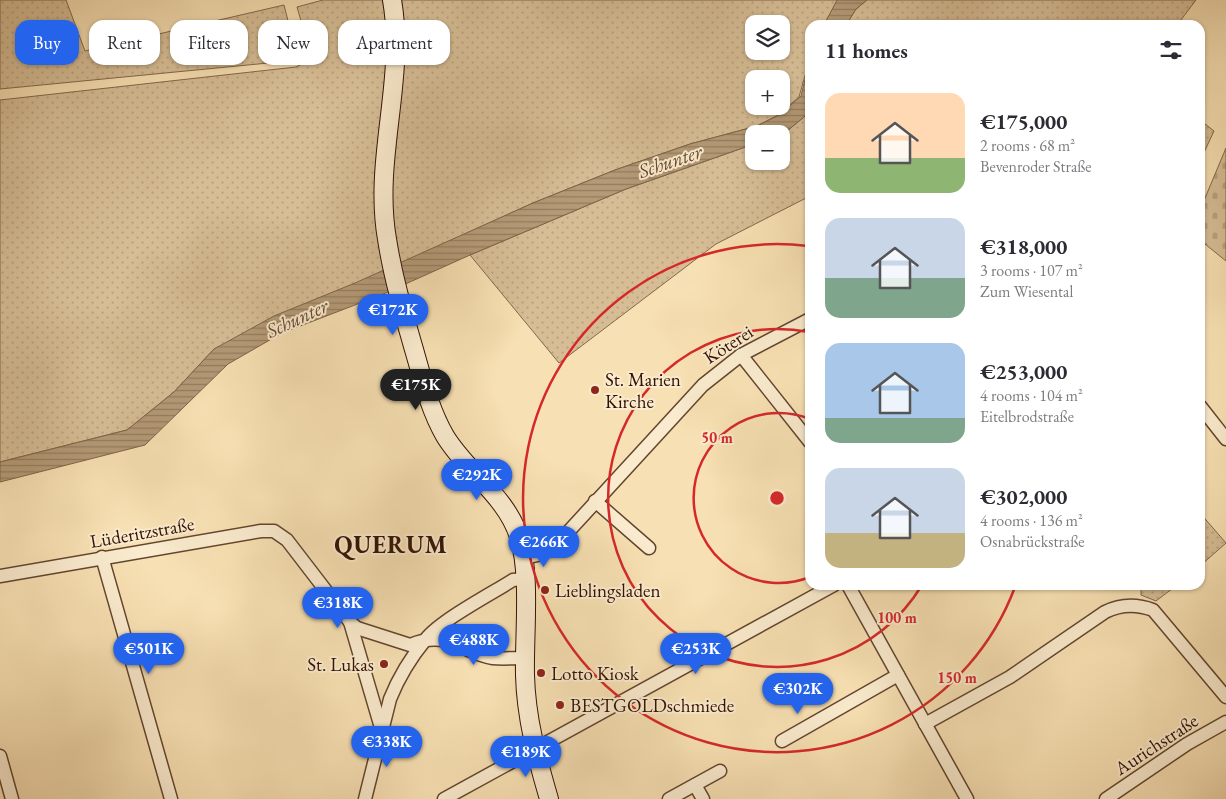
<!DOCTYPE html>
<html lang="en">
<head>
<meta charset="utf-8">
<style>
  :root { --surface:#fff; --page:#f2f2f3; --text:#2b2b33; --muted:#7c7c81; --accent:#2563eb }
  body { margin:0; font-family:"EB Garamond",serif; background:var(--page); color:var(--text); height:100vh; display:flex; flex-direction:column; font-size:19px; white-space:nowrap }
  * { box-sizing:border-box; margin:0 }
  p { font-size:16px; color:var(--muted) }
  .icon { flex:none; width:28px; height:28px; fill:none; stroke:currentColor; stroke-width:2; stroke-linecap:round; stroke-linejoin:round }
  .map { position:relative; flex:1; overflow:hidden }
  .drawer { position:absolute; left:805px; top:20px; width:400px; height:570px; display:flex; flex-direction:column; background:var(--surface); border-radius:15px; box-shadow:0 1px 4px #0004 }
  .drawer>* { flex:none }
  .hud { position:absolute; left:15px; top:20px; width:475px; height:45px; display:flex; gap:10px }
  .tools { position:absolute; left:745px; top:15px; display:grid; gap:10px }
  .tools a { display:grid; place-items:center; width:45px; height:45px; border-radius:10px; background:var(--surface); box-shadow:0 1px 4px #0004; font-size:25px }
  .price { position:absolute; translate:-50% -42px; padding:0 11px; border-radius:18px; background:var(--accent); color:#fff; font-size:16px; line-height:32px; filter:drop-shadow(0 1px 2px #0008) }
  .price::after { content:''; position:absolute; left:50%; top:30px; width:15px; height:11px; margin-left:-8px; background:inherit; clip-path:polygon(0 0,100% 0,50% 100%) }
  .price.current { background:#222; color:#fff }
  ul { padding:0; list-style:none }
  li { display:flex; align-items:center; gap:15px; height:125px; padding:0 20px }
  li span { display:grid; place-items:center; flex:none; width:140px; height:100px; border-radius:15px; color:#555 }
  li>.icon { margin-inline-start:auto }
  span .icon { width:60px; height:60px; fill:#fffc; stroke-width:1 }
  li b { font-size:21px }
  h2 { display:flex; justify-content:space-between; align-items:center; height:60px; padding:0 20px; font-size:21px }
  .tag { padding:0 18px; border-radius:15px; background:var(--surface); box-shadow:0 1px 4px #0004; font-size:18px; line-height:45px }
  .tag.current { background:var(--accent); color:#fff }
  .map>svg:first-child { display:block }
  .green { fill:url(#green-dots); stroke:#84674c; fill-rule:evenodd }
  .cemetery { fill:url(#cemetery-stones); stroke:#84674c }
  .water { fill:url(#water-rules); stroke:#806349 }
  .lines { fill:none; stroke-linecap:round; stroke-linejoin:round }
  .street-casing { stroke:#63452f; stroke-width:15 }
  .secondary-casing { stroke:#321103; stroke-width:20 }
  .street { stroke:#faebce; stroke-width:12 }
  .secondary { stroke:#faebce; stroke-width:18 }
  .ring { fill:none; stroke:#d62828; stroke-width:2.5 }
  .poi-dot { fill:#8f2418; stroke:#faebce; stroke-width:2 }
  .labels { text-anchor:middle; stroke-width:4; stroke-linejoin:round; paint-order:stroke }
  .street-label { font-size:19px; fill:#321103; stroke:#faebce }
  .poi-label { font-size:19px; fill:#321103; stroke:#faebce; text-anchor:start }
  .water-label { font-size:20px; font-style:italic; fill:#664831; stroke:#faebce }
  .district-label { font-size:24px; font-weight:bold; letter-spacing:1px; fill:#321103; stroke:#faebce }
  .centre { fill:#d62828; stroke:#faebce; stroke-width:2.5 }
  .ring-label { font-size:15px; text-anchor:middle; font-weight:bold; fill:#d62828; stroke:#faebce; stroke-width:4; stroke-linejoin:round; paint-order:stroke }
</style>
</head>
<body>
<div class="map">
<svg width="1226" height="799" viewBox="0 0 1226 799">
  <defs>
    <pattern id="green-dots" width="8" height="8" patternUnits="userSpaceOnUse" patternTransform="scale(1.25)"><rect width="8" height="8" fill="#d6bd95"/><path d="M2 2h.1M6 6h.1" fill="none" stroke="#b8a17f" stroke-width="1.8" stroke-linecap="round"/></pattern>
    <pattern id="cemetery-stones" width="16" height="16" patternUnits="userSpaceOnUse" patternTransform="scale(1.25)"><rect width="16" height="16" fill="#d6bd95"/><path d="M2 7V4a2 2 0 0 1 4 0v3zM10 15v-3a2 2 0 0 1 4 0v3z" fill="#b8a17f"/></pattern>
    <pattern id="water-rules" width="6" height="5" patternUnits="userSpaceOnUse" patternTransform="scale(1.25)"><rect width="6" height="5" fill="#b49a77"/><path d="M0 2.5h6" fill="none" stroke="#937c5f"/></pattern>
  </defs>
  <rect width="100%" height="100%" fill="#f7e0b3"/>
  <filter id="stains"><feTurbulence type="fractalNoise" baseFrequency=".004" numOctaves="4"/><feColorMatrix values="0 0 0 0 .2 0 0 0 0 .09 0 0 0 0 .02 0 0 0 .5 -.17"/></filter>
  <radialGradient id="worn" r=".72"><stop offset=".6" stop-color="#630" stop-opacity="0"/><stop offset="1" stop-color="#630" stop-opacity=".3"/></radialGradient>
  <g class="green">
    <polygon points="0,0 66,0 85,51 284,5 296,52 289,61 0,89"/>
    <path d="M323,0H838L824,25H810V58L799,97L778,115L757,126L690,144L615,170L533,203L214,349L174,392L127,430L0,462V100L296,67L312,59L297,7ZM754,24H781V51H754ZM754,79H781V106H754Z"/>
    <polygon points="867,0 1196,0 1177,25 846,25 856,9"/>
    <polygon points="810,112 810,196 716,244 559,363 470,255 626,189 754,144 754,161 781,161 781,136"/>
    <polygon points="1200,120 1214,131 1200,161"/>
    <polygon points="1200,513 1226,543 1200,566"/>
    <polygon points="1141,585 1177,585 1156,601 1141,595"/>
  </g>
  <polygon class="cemetery" points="1226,148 1226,261 1200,240 1200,210"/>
  <g class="water">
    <polygon points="837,0 867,0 856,9 846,25 824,25"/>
    <polygon points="810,59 810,112 781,136 781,134 754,134 754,144 626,189 470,255 381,295 282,333 228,364 145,445 0,482 0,462 127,430 174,392 214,349 274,316 355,283 533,203 615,170 690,144 757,126 779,115 801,96"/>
  </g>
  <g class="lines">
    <defs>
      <g id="street">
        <polyline points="741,355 810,442"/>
        <polyline points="1200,406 1226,439"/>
        <polyline points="595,501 649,548"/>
        <polyline points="102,557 171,799"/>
        <polyline points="524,558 542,554 557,544 703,385 741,355 810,319"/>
        <path d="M0,576L261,531H274L287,540L350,622L357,628L410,645C449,629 458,652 493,658C503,659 514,658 524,658"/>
        <polyline points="848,585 967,799"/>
        <polyline points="350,622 382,731"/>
        <path d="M925,724L1010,677L1105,612C1121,604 1137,604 1153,610L1226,697"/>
        <polyline points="782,741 898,675"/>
        <polyline points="0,756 12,799"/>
        <polyline points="695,785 703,799"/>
        <path d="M365,799L390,699C398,679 412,656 426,639C441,620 491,594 513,580L524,579"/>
        <polyline points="444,799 834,585"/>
        <polyline points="669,799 720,771"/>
        <polyline points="1106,799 1187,744 1226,722"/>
      </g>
      <path id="secondary" d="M392,0C406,80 373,159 387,239C393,278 404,315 415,353C423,381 430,410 445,436C466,471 507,497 519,537C531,573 524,636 525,675C526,718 537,758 549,799"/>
    </defs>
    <use href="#street" class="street-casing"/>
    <use href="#secondary" class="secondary-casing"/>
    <use href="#street" class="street"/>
    <use href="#secondary" class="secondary"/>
  </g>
  <g class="ring">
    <path d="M810 577A85 85 0 1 1 810 419"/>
    <path d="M922 585A169 169 0 1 1 809 332"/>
    <path d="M1015 587A254 254 0 1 1 808 246"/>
  </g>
  <g class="poi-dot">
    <circle cx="595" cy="390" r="5"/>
    <circle cx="545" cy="590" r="5"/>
    <circle cx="384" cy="664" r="5"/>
    <circle cx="541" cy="673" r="5"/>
    <circle cx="560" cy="705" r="5"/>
  </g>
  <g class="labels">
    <g class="street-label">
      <text transform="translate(728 344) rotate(-33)" y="7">Köterei</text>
      <text transform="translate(142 532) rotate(-10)" y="7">Lüderitzstraße</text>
      <text transform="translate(1156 744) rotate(-33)" y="7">Aurichstraße</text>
    </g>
    <g class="poi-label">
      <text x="605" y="386">St. Marien<tspan x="605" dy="22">Kirche</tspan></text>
      <text x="555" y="597">Lieblingsladen</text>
      <text x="374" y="671" text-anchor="end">St. Lukas</text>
      <text x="551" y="680">Lotto Kiosk</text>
      <text x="570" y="712">BESTGOLDschmiede</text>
    </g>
    <g class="water-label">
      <text transform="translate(670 161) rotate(-19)" y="7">Schunter</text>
      <text transform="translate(297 318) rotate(-25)" y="7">Schunter</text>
    </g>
    <g class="district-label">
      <text x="391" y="553">QUERUM</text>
    </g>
  </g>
  <circle cx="777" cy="498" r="8" class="centre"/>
  <g class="ring-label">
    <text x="717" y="443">50 m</text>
    <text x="897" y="623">100 m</text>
    <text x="957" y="683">150 m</text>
  </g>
  <rect width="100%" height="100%" filter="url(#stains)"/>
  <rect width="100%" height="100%" fill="url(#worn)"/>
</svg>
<div class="tools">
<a><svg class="icon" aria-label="layers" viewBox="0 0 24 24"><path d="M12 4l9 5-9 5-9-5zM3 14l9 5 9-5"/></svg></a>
<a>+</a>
<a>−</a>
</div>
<b class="price" style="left:393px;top:336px">€172K</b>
<b class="price current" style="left:416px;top:411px">€175K</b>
<b class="price" style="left:477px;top:501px">€292K</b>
<b class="price" style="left:544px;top:568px">€266K</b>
<b class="price" style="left:338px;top:629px">€318K</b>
<b class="price" style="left:474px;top:666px">€488K</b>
<b class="price" style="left:149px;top:675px">€501K</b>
<b class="price" style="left:696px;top:675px">€253K</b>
<b class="price" style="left:798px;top:715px">€302K</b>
<b class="price" style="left:387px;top:768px">€338K</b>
<b class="price" style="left:526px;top:778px">€189K</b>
<div class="hud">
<a class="tag current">Buy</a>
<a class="tag">Rent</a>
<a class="tag">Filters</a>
<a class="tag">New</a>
<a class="tag">Apartment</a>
</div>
<section class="drawer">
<h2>11 homes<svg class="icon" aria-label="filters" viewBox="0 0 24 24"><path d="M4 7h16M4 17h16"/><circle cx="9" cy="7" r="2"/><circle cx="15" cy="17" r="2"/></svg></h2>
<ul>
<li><span style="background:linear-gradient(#ffd9b3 65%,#8fb573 0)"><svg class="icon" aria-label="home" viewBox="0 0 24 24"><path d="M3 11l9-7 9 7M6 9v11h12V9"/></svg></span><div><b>€175,000</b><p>2 rooms · 68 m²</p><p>Bevenroder Straße</p></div></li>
<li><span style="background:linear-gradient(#c9d6e8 60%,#7fa58c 0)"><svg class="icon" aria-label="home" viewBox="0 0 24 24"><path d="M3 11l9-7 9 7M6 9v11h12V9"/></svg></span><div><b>€318,000</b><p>3 rooms · 107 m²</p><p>Zum Wiesental</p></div></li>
<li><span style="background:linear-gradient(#a9c7e8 75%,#7fa58c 0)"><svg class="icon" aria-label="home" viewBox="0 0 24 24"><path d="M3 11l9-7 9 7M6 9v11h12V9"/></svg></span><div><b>€253,000</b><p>4 rooms · 104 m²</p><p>Eitelbrodstraße</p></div></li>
<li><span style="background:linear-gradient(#c9d6e8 65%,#c2b280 0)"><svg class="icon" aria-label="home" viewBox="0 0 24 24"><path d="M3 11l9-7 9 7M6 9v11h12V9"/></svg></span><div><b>€302,000</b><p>4 rooms · 136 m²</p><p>Osnabrückstraße</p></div></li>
</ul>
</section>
</div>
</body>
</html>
